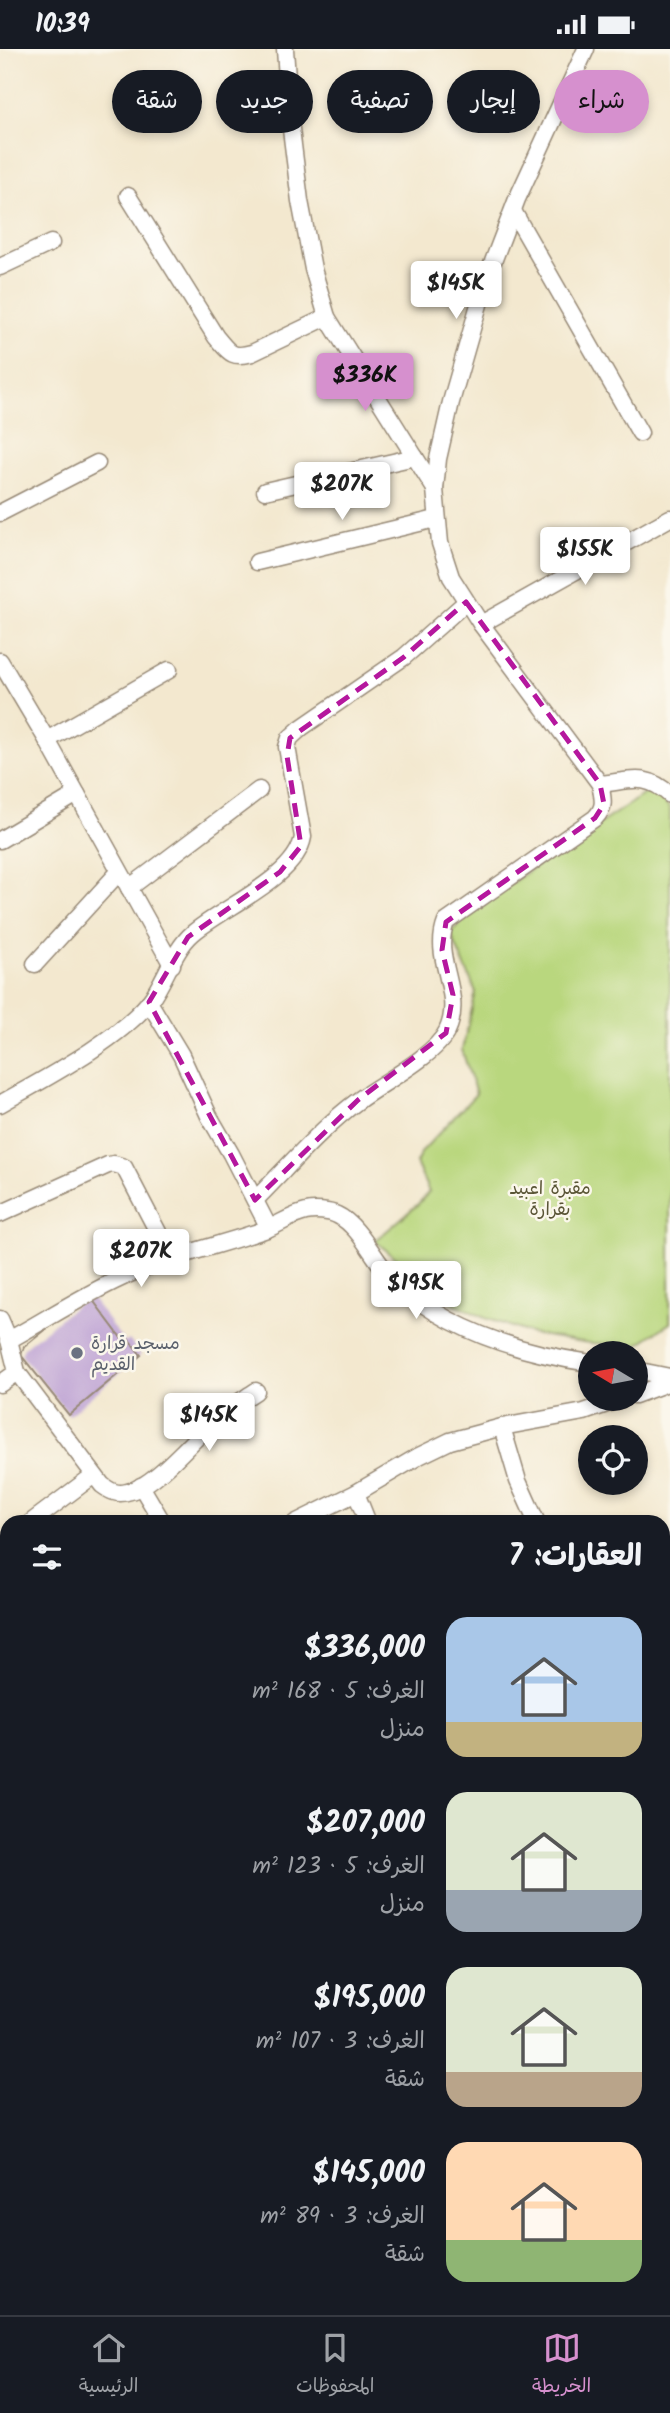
<!DOCTYPE html>
<html lang="ar">
<head>
<meta charset="utf-8">
<style>
  :root { --surface:#171b24; --page:#20242c; --text:#f1f3f6; --muted:#9ea1a6; --line:#363941; --accent:#d690ce }
  body { margin:0; font-family:Kalam,"Playpen Sans Arabic",sans-serif; background:var(--page); color:var(--text); direction:rtl; height:100vh; display:flex; flex-direction:column; font-size:26px; white-space:nowrap }
  * { box-sizing:border-box; margin:0 }
  p { font-size:23px; color:var(--muted) }
  .icon { flex:none; width:38px; height:38px; fill:none; stroke:currentColor; stroke-width:2; stroke-linecap:round; stroke-linejoin:round }
  .map { position:relative; flex:1; overflow:hidden; direction:ltr }
  .panel { position:absolute; left:0px; top:1466px; width:670px; height:800px; display:flex; flex-direction:column; background:var(--surface); border-radius:21px 21px 0 0; box-shadow:0 4px 10px #0003; direction:rtl }
  .panel>* { flex:none }
  .top-card { position:absolute; left:21px; top:21px; width:628px; height:63px; direction:rtl; display:flex; gap:14px }
  .needle { width:46px; rotate:280deg }
  .controls { position:absolute; left:578px; top:1292px; display:grid; gap:14px }
  .controls a { display:grid; place-items:center; width:70px; height:70px; border-radius:50%; background:var(--surface); box-shadow:0 4px 10px #0003; font-size:35px }
  .price { position:absolute; translate:-50% -60px; padding:0 16px; border-radius:7px; background:#fff; color:#222; font-size:23px; line-height:46px; filter:drop-shadow(0 2px 4px #0008) }
  .price::after { content:''; position:absolute; left:50%; top:42px; width:21px; height:16px; margin-left:-10px; background:inherit; clip-path:polygon(0 0,100% 0,50% 100%) }
  .price.active { background:var(--accent); color:#111 }
  ul { padding:0; list-style:none }
  li { display:flex; align-items:center; gap:21px; height:175px; padding:0 28px }
  li span { display:grid; place-items:center; flex:none; width:196px; height:140px; border-radius:21px; color:#555 }
  li>.icon { margin-inline-start:auto }
  span .icon { width:84px; height:84px; fill:#fffc; stroke-width:1 }
  li b { font-size:30px }
  h2 { display:flex; justify-content:space-between; align-items:center; height:84px; padding:0 28px; font-size:30px }
  .tag { padding:0 24px; border-radius:32px; background:var(--surface); box-shadow:0 4px 10px #0003; font-size:24px; line-height:63px }
  .tag.active { background:var(--accent); color:#111 }
  .status { display:flex; justify-content:space-between; align-items:center; height:49px; padding:0 35px; background:var(--surface); direction:ltr }
  .status svg { height:19px; fill:currentColor }
  .tab-bar { display:flex; justify-content:space-around; align-items:center; height:98px; border-top:2px solid var(--line); background:var(--surface); font-size:19px; color:var(--muted) }
  .tab-bar a { display:grid; justify-items:center; gap:4px }
  .tab-bar .active { color:var(--accent) }
  .map>svg:first-child { display:block }
  .green { fill:#b9d77e; stroke:#7a804e; stroke-width:2 }
  .building { fill:#bea3d4 }
  .lines { fill:none; stroke-linecap:round; stroke-linejoin:round }
  .minor-casing { stroke:#978976; stroke-width:19 }
  .minor { stroke:#fff; stroke-width:16 }
  .marked { fill:none; stroke:#b5179e; stroke-width:5; stroke-dasharray:14 9; stroke-linejoin:round }
  .worship-dot { fill:#6b7280; stroke:#fbf7ec; stroke-width:2.5 }
  .labels { text-anchor:middle; stroke-width:5; stroke-linejoin:round; paint-order:stroke }
  .park-label { font-size:18px; fill:#5a5536; stroke:#fbf7ec }
  .worship-label { font-size:18px; fill:#5b616d; stroke:#fbf7ec; text-anchor:start }
</style>
</head>
<body>
<div class="status"><b>10:39</b><svg viewBox="0 0 49 12"><path d="M0 12V9h3v3zM5 12V6h3v6zM10 12V3h3v9zM15 12V0h3v12zM26 1h20v11H26zM47 4h2v5h-2z"/></svg></div>
<div class="map">
<svg width="670" height="2266" viewBox="0 0 670 2266">
  <rect width="100%" height="100%" fill="#fbf7ec"/>
  <filter id="ink" filterUnits="userSpaceOnUse"><feTurbulence type="fractalNoise" baseFrequency=".0143" numOctaves="2"/><feDisplacementMap in="SourceGraphic" scale="14" xChannelSelector="R" yChannelSelector="G"/><feConvolveMatrix kernelMatrix="1 2 1 2 8 2 1 2 1" color-interpolation-filters="sRGB"/></filter>
  <filter id="wash" filterUnits="userSpaceOnUse"><feTurbulence type="fractalNoise" baseFrequency=".00686" numOctaves="4" result="noise"/><feDisplacementMap in="SourceGraphic" scale="28" xChannelSelector="R" yChannelSelector="G"/><feGaussianBlur stdDeviation="1.57" result="paint"/><feColorMatrix in="noise" values="0 0 0 0 0 0 0 0 0 0 0 0 0 0 0 0 0 1.4 0 .05"/><feComposite in="paint" operator="in"/></filter>
  <g filter="url(#wash)">
    <rect width="100%" height="100%" fill="#f3e8cf"/>
    <polygon class="green" points="653,739 670,760 670,1274 637,1296 589,1294 533,1285 485,1269 447,1251 375,1192 418,1155 429,1143 416,1114 422,1102 476,1045 462,1001 476,943 450,883 505,838"/>
    <g id="blocks">
      <g class="building">
        <polygon points="89,1246 125,1294 129,1291 141,1306 69,1366 21,1306 24,1298"/>
        <polygon points="663,2177 670,2190 670,2224 663,2228"/>
        <polygon points="511,2259 551,2259 540,2266 500,2266"/>
      </g>
    </g>
  </g>
  <g filter="url(#ink)">
    <use href="#blocks" fill-opacity="0" stroke="#978976" stroke-width="2"/>
    <g class="lines">
      <defs>
        <g id="minor">
          <polyline points="285,0 290,72 300,152 313,220 327,268 435,440"/>
          <path d="M128,147L216,288C229,303 231,310 252,304L327,268"/>
          <polyline points="513,162 640,384"/>
          <polyline points="0,218 51,194"/>
          <polyline points="265,442 415,408"/>
          <polyline points="0,464 97,414"/>
          <polyline points="257,513 436,470"/>
          <polyline points="481,575 670,469"/>
          <polyline points="0,612 47,691 172,916"/>
          <polyline points="47,691 169,621"/>
          <path d="M600,735C630,732 646,723 670,746"/>
          <polyline points="0,791 77,745"/>
          <polyline points="129,839 259,741"/>
          <polyline points="35,915 119,823"/>
          <polyline points="149,953 181,1006 209,1067 231,1105 269,1179"/>
          <path d="M0,1055C44,1030 119,991 150,952C165,932 174,900 193,884C223,858 296,829 303,788L287,698L290,689L301,679L404,608L466,553"/>
          <path d="M255,1151C289,1117 321,1079 359,1051C382,1034 435,1007 447,982C465,945 431,910 446,873L595,769C606,758 603,750 600,735L481,575L451,528L440,494L435,440L438,410L451,353L486,231L517,150L586,0"/>
          <polyline points="0,1165 108,1116 114,1115 124,1118 172,1210"/>
          <path d="M0,1270L9,1291L17,1323L102,1436C110,1442 117,1446 127,1443C154,1438 191,1392 212,1374C225,1361 241,1352 256,1342"/>
          <path d="M9,1291C47,1270 82,1247 121,1229C167,1207 219,1197 267,1180C280,1175 292,1166 306,1163C315,1161 329,1162 337,1166C361,1177 376,1216 396,1234C448,1281 521,1304 590,1314"/>
          <polyline points="635,1321 670,1328"/>
          <polyline points="0,1335 17,1323"/>
          <polyline points="635,1346 670,1333"/>
          <polyline points="502,1378 518,1432 537,1474"/>
          <polyline points="141,1437 163,1474"/>
          <polyline points="356,1444 368,1474"/>
          <polyline points="30,1474 94,1426"/>
          <polyline points="295,1474 356,1444 419,1407 450,1392 502,1378 584,1363 624,1349"/>
          <polyline points="0,1502 7,1495"/>
          <polyline points="0,1593 7,1604"/>
          <polyline points="0,1634 7,1631"/>
          <polyline points="0,1643 7,1652"/>
          <polyline points="663,1666 670,1676"/>
          <polyline points="663,1982 670,1977"/>
          <polyline points="663,2026 670,2042"/>
          <polyline points="0,2088 7,2085"/>
          <polyline points="211,2266 223,2259"/>
          <polyline points="650,2266 663,2259"/>
        </g>
      </defs>
      <use href="#minor" class="minor-casing"/>
      <use href="#minor" class="minor"/>
    </g>
  </g>
  <path class="marked" d="M466,553L600,735L604,755L595,769L446,873L442,901L453,946L446,984L358,1051L255,1151L149,953L188,888L280,823L301,797L287,707L290,689L404,608Z"/>
  <circle class="worship-dot" cx="77" cy="1304" r="7"/>
  <g class="labels">
    <g class="park-label">
      <text x="550" y="1145">مقبرة اعبيد<tspan x="550" dy="21">بقرارة</tspan></text>
    </g>
    <g class="worship-label">
      <text x="91" y="1300">مسجد قرارة<tspan x="91" dy="21">القديم</tspan></text>
    </g>
  </g>
</svg>
<div class="controls">
<a><svg class="needle" viewBox="-14 -14 28 28"><path d="M0-13l5 13h-10z" fill="#e53935"/><path d="M0 13l5-13h-10z" fill="#9ea1a6"/></svg></a>
<a><svg class="icon" aria-label="locate" viewBox="0 0 24 24"><circle cx="12" cy="12" r="6"/><path d="M12 2v4M12 18v4M2 12h4M18 12h4"/></svg></a>
</div>
<b class="price" style="left:456px;top:272px">$145K</b>
<b class="price active" style="left:365px;top:364px">$336K</b>
<b class="price" style="left:342px;top:473px">$207K</b>
<b class="price" style="left:585px;top:538px">$155K</b>
<b class="price" style="left:141px;top:1240px">$207K</b>
<b class="price" style="left:416px;top:1272px">$195K</b>
<b class="price" style="left:209px;top:1404px">$145K</b>
<div class="top-card">
<a class="tag active">شراء</a>
<a class="tag">إيجار</a>
<a class="tag">تصفية</a>
<a class="tag">جديد</a>
<a class="tag">شقة</a>
</div>
<section class="panel">
<h2>العقارات: 7<svg class="icon" aria-label="filters" viewBox="0 0 24 24"><path d="M4 7h16M4 17h16"/><circle cx="9" cy="7" r="2"/><circle cx="15" cy="17" r="2"/></svg></h2>
<ul>
<li><span style="background:linear-gradient(#a9c7e8 75%,#c2b280 0)"><svg class="icon" aria-label="home" viewBox="0 0 24 24"><path d="M3 11l9-7 9 7M6 9v11h12V9"/></svg></span><div><b>$336,000</b><p>الغرف: 5 · 168 m²</p><p>منزل</p></div></li>
<li><span style="background:linear-gradient(#dfe7d0 70%,#9aa5b1 0)"><svg class="icon" aria-label="home" viewBox="0 0 24 24"><path d="M3 11l9-7 9 7M6 9v11h12V9"/></svg></span><div><b>$207,000</b><p>الغرف: 5 · 123 m²</p><p>منزل</p></div></li>
<li><span style="background:linear-gradient(#dfe7d0 75%,#b9a48a 0)"><svg class="icon" aria-label="home" viewBox="0 0 24 24"><path d="M3 11l9-7 9 7M6 9v11h12V9"/></svg></span><div><b>$195,000</b><p>الغرف: 3 · 107 m²</p><p>شقة</p></div></li>
<li><span style="background:linear-gradient(#ffd9b3 70%,#8fb573 0)"><svg class="icon" aria-label="home" viewBox="0 0 24 24"><path d="M3 11l9-7 9 7M6 9v11h12V9"/></svg></span><div><b>$145,000</b><p>الغرف: 3 · 89 m²</p><p>شقة</p></div></li>
</ul>
</section>
</div>
<nav class="tab-bar">
<a class="active"><svg class="icon" aria-label="map" viewBox="0 0 24 24"><path d="M3 6l6-2 6 2 6-2v14l-6 2-6-2-6 2zM9 4v14M15 6v14"/></svg>الخريطة</a>
<a><svg class="icon" aria-label="saved" viewBox="0 0 24 24"><path d="M7 4h10v16l-5-4-5 4z"/></svg>المحفوظات</a>
<a><svg class="icon" aria-label="home" viewBox="0 0 24 24"><path d="M3 11l9-7 9 7M6 9v11h12V9"/></svg>الرئيسية</a>
</nav>
</body>
</html>
